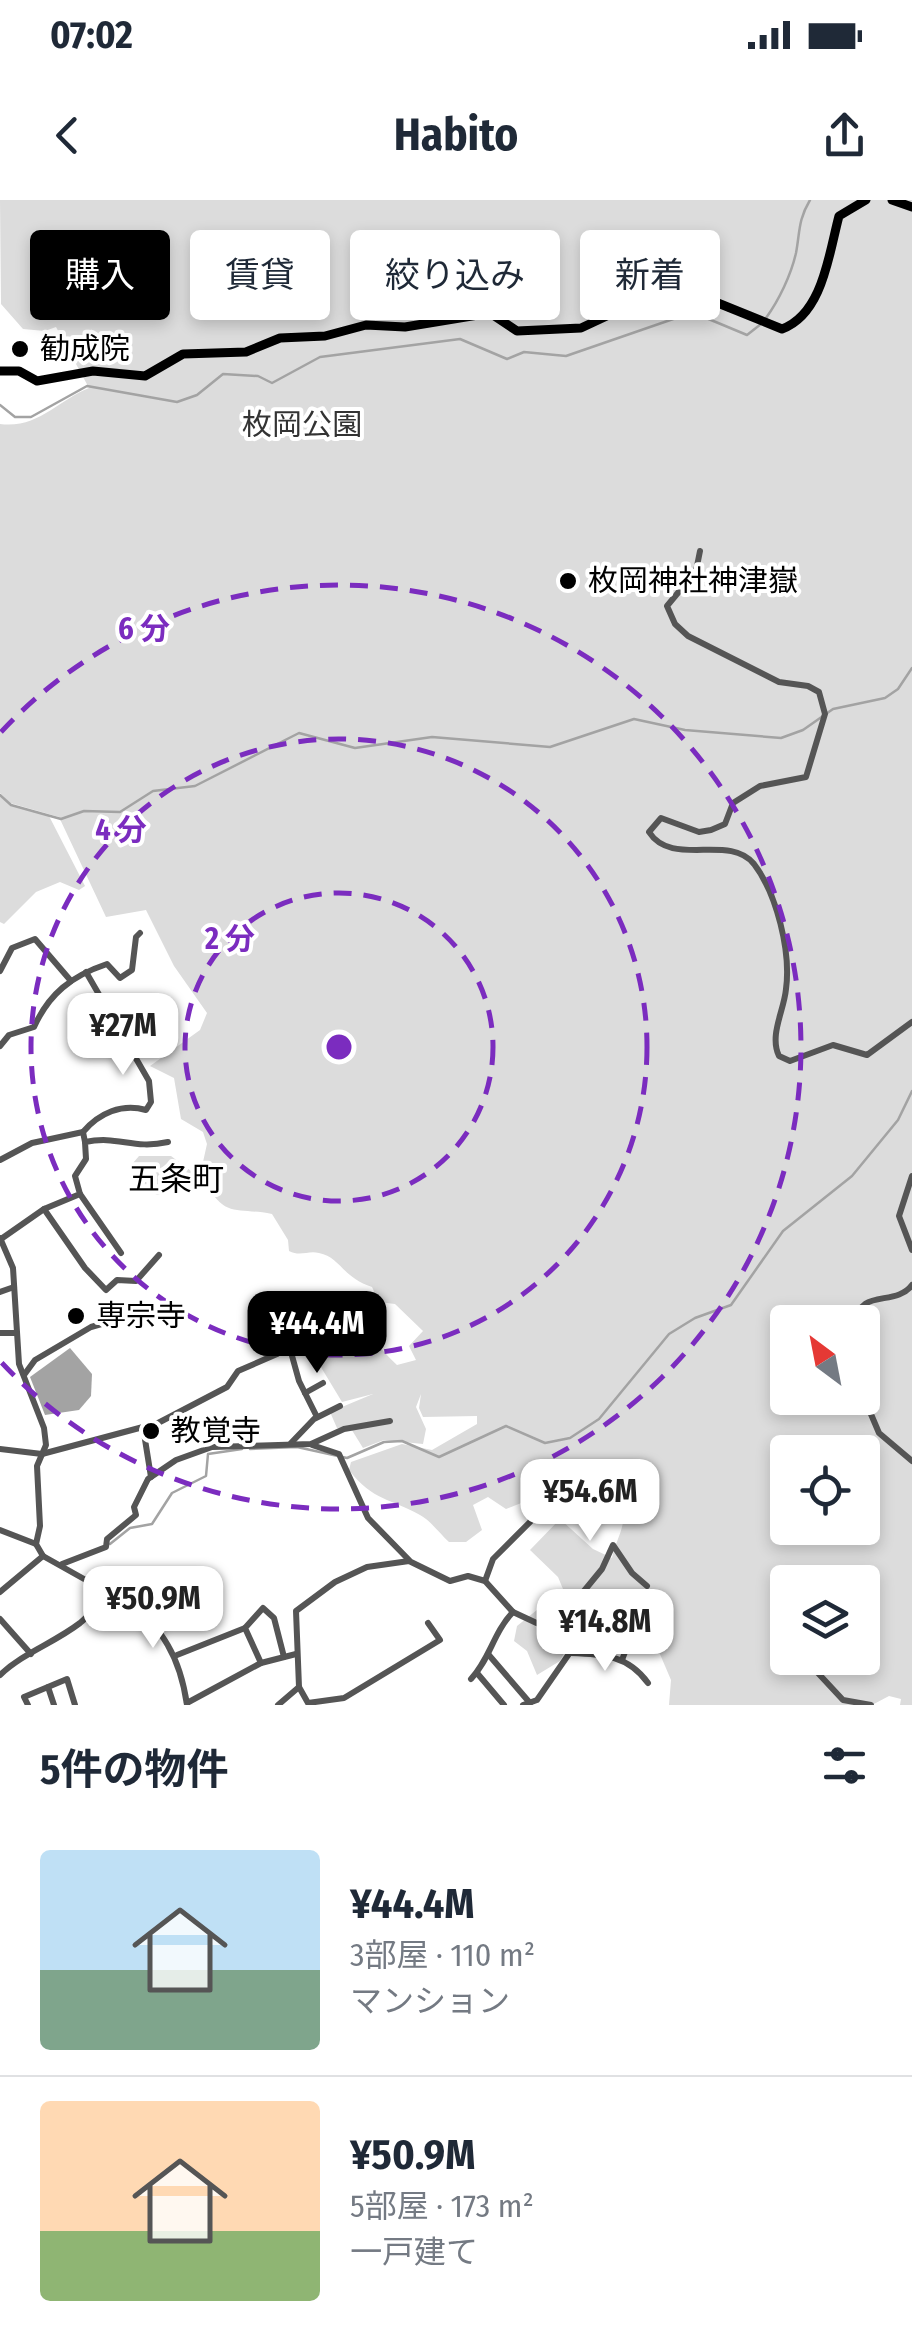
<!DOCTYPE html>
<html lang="ja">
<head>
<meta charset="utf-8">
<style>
  :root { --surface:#fff; --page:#f2f2f3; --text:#1f2937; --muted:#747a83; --line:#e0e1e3; --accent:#000 }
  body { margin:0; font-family:"Fira Sans Condensed","Noto Sans JP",sans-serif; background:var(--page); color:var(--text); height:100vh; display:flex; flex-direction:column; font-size:38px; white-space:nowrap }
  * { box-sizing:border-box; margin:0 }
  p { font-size:32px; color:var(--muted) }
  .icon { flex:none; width:55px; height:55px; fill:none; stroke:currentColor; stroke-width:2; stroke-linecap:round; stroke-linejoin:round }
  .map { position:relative; height:1505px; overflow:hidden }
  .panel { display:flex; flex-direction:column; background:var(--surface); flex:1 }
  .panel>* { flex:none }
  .hud { position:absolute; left:30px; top:30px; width:852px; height:90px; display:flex; gap:20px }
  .needle { width:65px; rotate:328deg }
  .fabs { position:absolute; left:770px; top:1105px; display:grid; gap:20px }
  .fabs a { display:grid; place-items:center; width:110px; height:110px; border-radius:10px; background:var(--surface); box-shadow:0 5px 15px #0003; font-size:50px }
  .price { position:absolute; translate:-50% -85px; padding:0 22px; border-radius:20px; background:#fff; color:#222; font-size:32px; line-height:65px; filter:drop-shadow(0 2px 5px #0008) }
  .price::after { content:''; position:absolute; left:50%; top:60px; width:30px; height:22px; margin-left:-15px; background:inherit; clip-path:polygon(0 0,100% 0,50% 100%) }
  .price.active { background:var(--accent); color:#fff }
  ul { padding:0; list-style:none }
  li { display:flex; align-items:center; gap:30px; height:250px; padding:0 40px }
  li+li { border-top:2px solid var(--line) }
  li span { display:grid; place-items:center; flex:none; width:280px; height:200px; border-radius:10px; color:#555 }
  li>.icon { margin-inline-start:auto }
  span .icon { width:120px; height:120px; fill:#fffc; stroke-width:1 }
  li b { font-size:42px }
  h2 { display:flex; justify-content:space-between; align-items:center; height:120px; padding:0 40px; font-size:42px }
  .pill { padding:0 35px; border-radius:10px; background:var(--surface); box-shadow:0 5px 15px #0003; font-size:35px; line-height:90px }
  .pill.active { background:var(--accent); color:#fff }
  .status { display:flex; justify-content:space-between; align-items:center; height:70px; padding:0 50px; background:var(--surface); direction:ltr }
  .status svg { height:28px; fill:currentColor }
  header { display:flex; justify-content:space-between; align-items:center; height:130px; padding:0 40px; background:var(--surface); font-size:45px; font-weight:700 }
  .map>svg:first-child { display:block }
  .green { fill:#dcdcdc; fill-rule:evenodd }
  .water { fill:#a3a3a3 }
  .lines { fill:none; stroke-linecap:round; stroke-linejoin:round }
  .stream { stroke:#a3a3a3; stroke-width:2.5 }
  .minor { stroke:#555; stroke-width:6 }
  .highway { stroke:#000; stroke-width:9 }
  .ring { fill:none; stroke:#7b2cbf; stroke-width:5; stroke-dasharray:18 12 }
  .poi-dot { fill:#000; stroke:#fff; stroke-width:4 }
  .labels { text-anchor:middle; stroke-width:8; stroke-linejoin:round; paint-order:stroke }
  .poi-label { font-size:30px; fill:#000; stroke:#fff; text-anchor:start }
  .park-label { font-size:30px; fill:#333; stroke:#fff }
  .neighbourhood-label { font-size:32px; fill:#000; stroke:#fff }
  .centre { fill:#7b2cbf; stroke:#fff; stroke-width:5 }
  .ring-label { font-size:30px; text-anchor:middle; font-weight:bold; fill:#7b2cbf; stroke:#fff; stroke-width:8; stroke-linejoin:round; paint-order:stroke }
</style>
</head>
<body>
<div class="status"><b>07:02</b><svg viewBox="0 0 49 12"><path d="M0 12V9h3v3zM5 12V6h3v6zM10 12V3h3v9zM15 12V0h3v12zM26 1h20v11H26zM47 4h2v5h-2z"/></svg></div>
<header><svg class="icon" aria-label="back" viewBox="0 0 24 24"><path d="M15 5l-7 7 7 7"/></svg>Habito<svg class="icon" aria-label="share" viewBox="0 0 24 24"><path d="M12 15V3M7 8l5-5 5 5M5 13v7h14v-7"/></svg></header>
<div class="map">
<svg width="912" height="1505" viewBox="0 0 912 1505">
  <rect width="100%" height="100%" fill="#fff"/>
  <g class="green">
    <path d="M0,0H912V1505H900L901,1499L889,1496L872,1505H669L671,1480L651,1433L622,1422L568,1420L558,1406L535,1426L565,1451L560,1461L537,1475L527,1451L514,1441L517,1426L563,1389L558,1377L530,1350L560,1319L593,1349L612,1358C616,1338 630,1321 620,1303L581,1306L576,1300L589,1276L571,1271L539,1296L506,1309L488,1297L473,1305L482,1330L466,1342H449C440,1334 431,1321 420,1315C390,1298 373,1301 349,1270L351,1262L402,1244L432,1250L477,1224V1216L423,1217L419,1208L421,1194L416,1207L426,1229L423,1244L384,1240L363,1248L350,1227L337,1228L330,1212L373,1194L342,1202L307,1144L343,1108L364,1105L371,1110C367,1137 378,1146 397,1165L416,1160L409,1146L423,1131L395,1104L379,1102L372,1087C343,1078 340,1057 319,1053C308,1050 301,1057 289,1051L288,1040L272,1014C238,1007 224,1019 206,982L157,995L141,985L133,963L139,956H171L191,971L203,962L207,944L203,932L181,919L174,878L150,866L200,830L207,813L174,766L146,710L106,717L59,617L10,603L0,593V224C38,229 58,200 89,188L56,127L45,131L23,129L1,104ZM788,1122H862V1198H788ZM788,1252H862V1328H788ZM788,1382H862V1458H788Z"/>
    <polygon points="0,596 13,606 49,616 85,686 79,690 60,682 36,692 4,724 0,722"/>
  </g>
  <polygon class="water" points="70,1148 92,1174 91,1196 79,1210 45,1215 30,1177"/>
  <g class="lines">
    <g class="stream">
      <path d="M766,118C779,100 791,75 796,53C800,32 798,20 810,0"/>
      <polyline points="0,205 15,217 31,217 87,186 177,202 197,195 223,174 258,176 272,183 320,157 460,139 507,159 524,152 566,156 679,117 699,115 747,135 761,124"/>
      <polyline points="0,595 11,605 61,619 84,611 120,612 153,591 195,586 299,533 355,548 432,537 550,547 634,519 685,530 781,538 803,530 833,509 885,498 898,489 912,468"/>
      <polyline points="250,1249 297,1247 347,1258 384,1242 402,1241 439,1257 506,1226 545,1243 570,1238 599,1219 669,1134 695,1118 731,1105 783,1031 852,976 898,920 912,891"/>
      <polyline points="110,1344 130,1328 152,1324 172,1293 206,1276 208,1254 242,1249"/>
    </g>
    <g class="minor">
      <path d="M700,351L696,371L667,406L675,424L688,436L779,482L808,486L819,492L825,514L806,577L760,586L733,603L725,624L711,630L699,632L661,618L649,632C672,668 729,633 754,664C777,694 791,752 786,789C784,811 769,835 779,856L790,861L833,845L867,855L912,822"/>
      <polyline points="0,771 12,748 35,739 71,781"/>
      <path d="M0,846L9,835L34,827C49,794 71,776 107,764L120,778L132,770L136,737L140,733"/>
      <path d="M85,942L83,932C99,913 122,903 146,910L151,902L149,881L86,772"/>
      <polyline points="0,960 32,943 83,932"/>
      <polyline points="912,976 899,1016 912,1050"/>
      <polyline points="80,994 121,1053"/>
      <polyline points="44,1009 85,1068 106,1090 117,1080 136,1081 159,1055"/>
      <polyline points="0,1038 13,1068 19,1164 44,1228 46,1245 37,1266 40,1326 36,1344 43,1356 109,1393"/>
      <path d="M1,1039L44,1009L80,994L75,976L86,959L85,942C119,935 132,950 168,942"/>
      <polyline points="0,1092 14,1087"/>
      <path d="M857,1122C858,1088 896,1107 912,1085"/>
      <polyline points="1,1133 15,1133"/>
      <polyline points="862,1135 874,1155 862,1189"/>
      <polyline points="289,1145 299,1181 317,1217"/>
      <polyline points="24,1175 35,1160 91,1127 126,1117"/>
      <polyline points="305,1193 323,1183"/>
      <polyline points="862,1193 879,1233 912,1261"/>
      <polyline points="143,1227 151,1277"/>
      <polyline points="291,1243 314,1219 340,1206"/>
      <polyline points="312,1245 339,1254 368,1318 409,1360"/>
      <polyline points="0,1249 42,1254 158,1223 227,1187 238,1171 277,1154 324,1119"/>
      <polyline points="0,1330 36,1344"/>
      <polyline points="62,1364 106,1347 107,1339 136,1315 134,1307 148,1279 176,1260 212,1247 311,1244 344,1229 390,1221"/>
      <polyline points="485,1381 493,1359 577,1275"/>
      <polyline points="783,1391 788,1431"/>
      <polyline points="0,1392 43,1356"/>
      <polyline points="0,1419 31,1454"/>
      <polyline points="543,1426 579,1397 602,1369 613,1345 632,1373 647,1386"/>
      <path d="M571,1453C602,1454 628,1455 648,1483"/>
      <polyline points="488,1454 530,1503"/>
      <polyline points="177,1455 245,1428"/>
      <polyline points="804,1458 843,1500 871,1505"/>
      <polyline points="622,1460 634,1428"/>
      <polyline points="261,1463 245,1428 263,1408 274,1418 284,1457"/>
      <polyline points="477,1473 504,1505"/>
      <path d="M0,1475C23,1453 54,1443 80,1423C96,1410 103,1394 123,1389C159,1430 179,1449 187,1505"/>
      <path d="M471,1479C490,1459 493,1433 513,1412"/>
      <polyline points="48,1487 54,1505"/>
      <polyline points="299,1487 308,1503 344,1498 440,1440 428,1423"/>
      <polyline points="187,1503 261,1463 296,1454"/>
      <polyline points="28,1505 24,1497 67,1479 75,1505"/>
      <polyline points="278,1505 299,1487 296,1411 335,1382 367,1367 409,1361 450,1381 468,1376 485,1381 513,1412 543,1426 571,1451 537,1500 523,1505"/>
    </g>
    <g class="highway">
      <polyline points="892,0 912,7"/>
      <path d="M0,171H19L37,181L93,171L145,176L183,154L246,152L280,138L325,136L366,125L405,127L490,113L517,131L581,128L626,107L703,97L782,129C823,114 829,53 839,16L866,0"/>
    </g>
  </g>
  <g class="ring">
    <circle cx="339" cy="847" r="154"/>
    <circle cx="339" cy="847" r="308"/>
    <path d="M1 532A462 462 0 1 1 1 1162"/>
  </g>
  <g class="poi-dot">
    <circle cx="20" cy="149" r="10"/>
    <circle cx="568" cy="381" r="10"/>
    <circle cx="76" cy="1116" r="10"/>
    <circle cx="151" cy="1231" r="10"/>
  </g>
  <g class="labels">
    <g class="poi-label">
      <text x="40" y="159">勧成院</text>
      <text x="588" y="391">枚岡神社神津嶽</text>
      <text x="96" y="1126">専宗寺</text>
      <text x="171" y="1241">教覚寺</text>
    </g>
    <g class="park-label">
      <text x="302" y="235">枚岡公園</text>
    </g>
    <g class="neighbourhood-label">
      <text x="176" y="990">五条町</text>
    </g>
  </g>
  <circle cx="339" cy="847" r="15" class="centre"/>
  <g class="ring-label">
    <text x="144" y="439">6 分</text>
    <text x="121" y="640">4 分</text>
    <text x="230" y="749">2 分</text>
  </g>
</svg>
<div class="fabs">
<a><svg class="needle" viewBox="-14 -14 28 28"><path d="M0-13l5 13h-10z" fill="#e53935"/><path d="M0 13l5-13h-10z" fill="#747a83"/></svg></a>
<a><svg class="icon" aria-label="locate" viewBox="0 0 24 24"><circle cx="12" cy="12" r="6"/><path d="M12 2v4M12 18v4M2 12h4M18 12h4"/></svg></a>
<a><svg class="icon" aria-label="layers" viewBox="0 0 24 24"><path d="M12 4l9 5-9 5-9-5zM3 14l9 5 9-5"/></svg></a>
</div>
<b class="price" style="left:123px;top:878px">¥27M</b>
<b class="price active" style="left:317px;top:1176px">¥44.4M</b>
<b class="price" style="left:590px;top:1344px">¥54.6M</b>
<b class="price" style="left:153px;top:1451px">¥50.9M</b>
<b class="price" style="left:605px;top:1474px">¥14.8M</b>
<div class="hud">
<a class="pill active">購入</a>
<a class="pill">賃貸</a>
<a class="pill">絞り込み</a>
<a class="pill">新着</a>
</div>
</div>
<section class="panel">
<h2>5件の物件<svg class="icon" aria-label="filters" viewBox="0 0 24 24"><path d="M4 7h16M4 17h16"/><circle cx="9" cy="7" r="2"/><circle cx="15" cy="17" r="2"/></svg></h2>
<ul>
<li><span style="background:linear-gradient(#bfe0f5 60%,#7fa58c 0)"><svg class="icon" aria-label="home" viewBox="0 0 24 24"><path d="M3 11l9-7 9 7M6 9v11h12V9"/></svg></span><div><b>¥44.4M</b><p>3部屋 · 110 m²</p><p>マンション</p></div></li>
<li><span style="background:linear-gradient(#ffd9b3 65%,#8fb573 0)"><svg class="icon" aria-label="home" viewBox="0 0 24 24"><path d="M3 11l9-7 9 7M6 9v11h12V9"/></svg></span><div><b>¥50.9M</b><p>5部屋 · 173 m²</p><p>一戸建て</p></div></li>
</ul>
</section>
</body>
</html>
